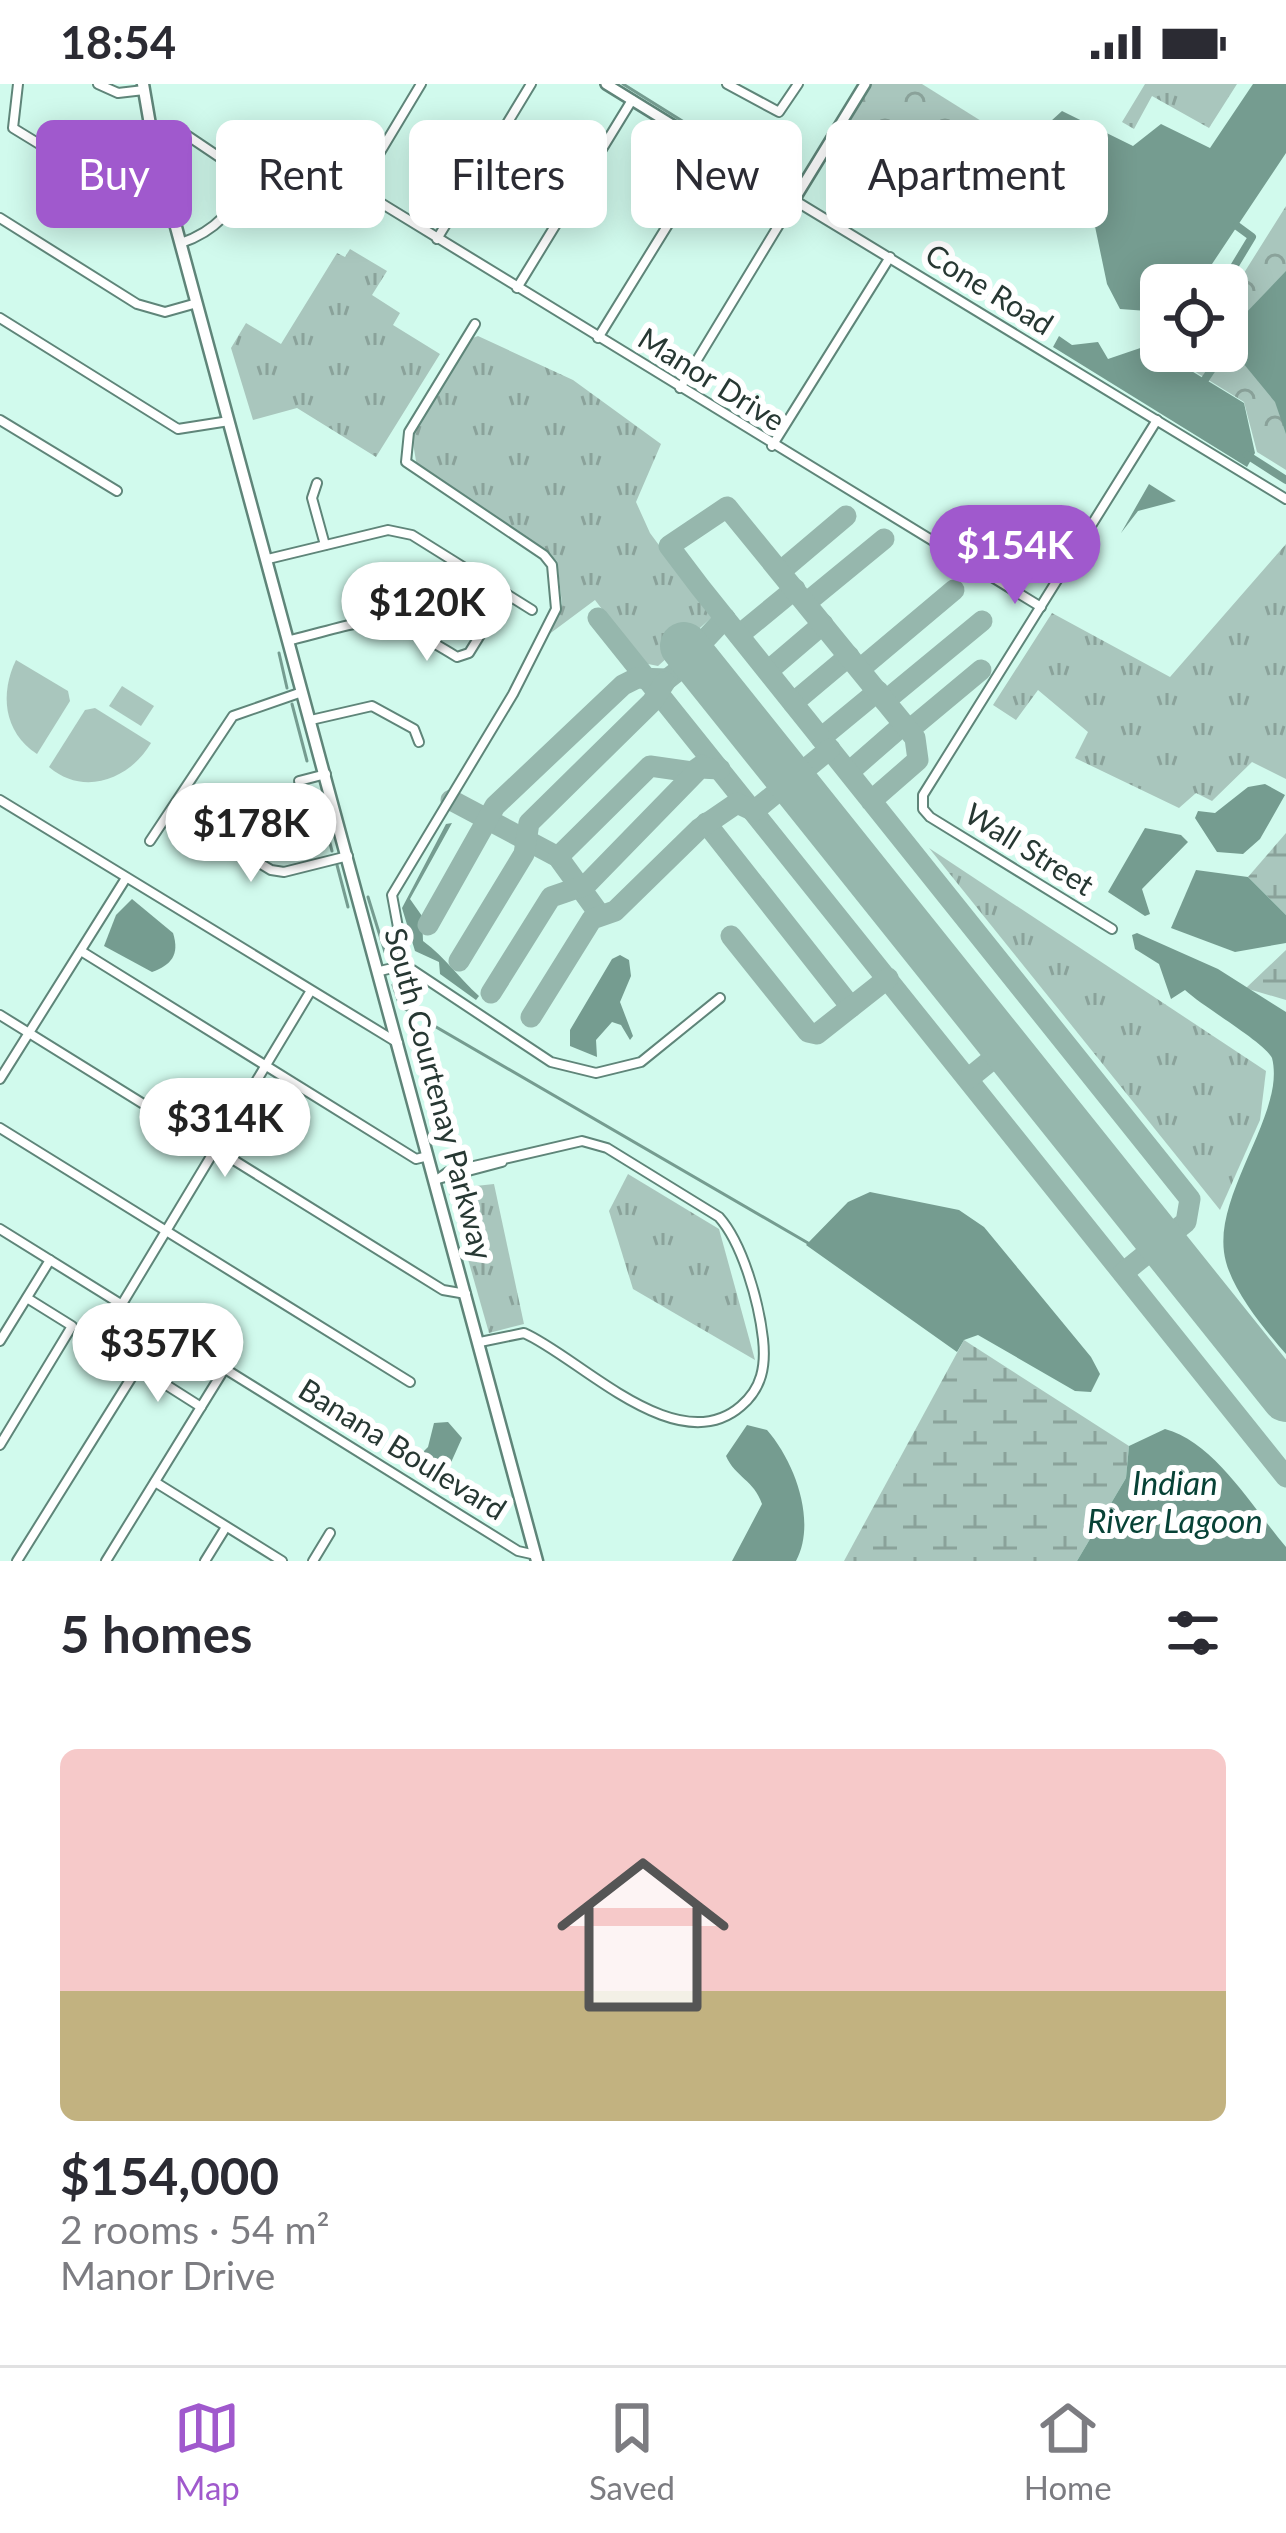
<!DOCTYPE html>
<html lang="en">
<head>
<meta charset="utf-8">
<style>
  :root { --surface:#fff; --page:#f2f2f3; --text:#2b2b33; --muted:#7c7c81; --line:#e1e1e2; --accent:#a059cd }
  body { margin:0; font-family:Lato,sans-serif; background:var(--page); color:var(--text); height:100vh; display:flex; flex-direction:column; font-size:45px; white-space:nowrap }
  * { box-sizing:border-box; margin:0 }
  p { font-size:39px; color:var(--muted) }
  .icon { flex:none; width:66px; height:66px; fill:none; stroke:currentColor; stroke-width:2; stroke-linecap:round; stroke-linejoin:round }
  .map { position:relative; height:1477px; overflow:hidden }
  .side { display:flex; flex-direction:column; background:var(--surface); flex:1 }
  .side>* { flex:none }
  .guide { position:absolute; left:36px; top:36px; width:1215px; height:108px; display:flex; gap:24px }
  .fabs { position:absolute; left:1140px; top:180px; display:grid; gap:24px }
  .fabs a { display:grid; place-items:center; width:108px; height:108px; border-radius:18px; background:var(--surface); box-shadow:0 6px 30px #0003; font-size:60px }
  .price { position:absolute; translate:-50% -102px; padding:0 27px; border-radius:42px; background:#fff; color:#222; font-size:39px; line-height:78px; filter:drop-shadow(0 3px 6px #0008) }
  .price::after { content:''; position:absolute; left:50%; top:72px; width:36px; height:27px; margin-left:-18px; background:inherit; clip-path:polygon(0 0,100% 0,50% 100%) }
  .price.on { background:var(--accent); color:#fff }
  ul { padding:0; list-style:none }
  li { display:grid; align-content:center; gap:24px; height:636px; padding:0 60px }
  li span { display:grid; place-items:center; height:372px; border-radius:18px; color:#555 }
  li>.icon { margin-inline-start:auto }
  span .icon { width:216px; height:216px; fill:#fffc; stroke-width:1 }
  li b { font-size:51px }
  h2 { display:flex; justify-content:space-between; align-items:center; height:144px; padding:0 60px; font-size:51px }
  .chip { padding:0 42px; border-radius:18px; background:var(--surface); box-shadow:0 6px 30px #0003; font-size:42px; line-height:108px }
  .chip.on { background:var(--accent); color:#fff }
  .status { display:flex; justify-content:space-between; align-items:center; height:84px; padding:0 60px; background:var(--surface); direction:ltr }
  .status svg { height:33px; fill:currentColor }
  .tab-bar { display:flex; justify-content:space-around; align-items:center; height:168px; border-top:3px solid var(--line); background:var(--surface); font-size:33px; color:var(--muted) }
  .tab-bar a { display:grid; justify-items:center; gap:6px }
  .tab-bar .on { color:var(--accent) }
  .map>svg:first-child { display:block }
  .grass { fill:url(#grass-tufts) }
  .forest { fill:url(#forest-crowns) }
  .wetland { fill:url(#wetland-marsh) }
  .pitch { fill:#a9c6bd }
  .water { fill:#759c90 }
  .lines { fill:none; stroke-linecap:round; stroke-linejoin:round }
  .stream { stroke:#759c90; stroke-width:3 }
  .canal { stroke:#759c90; stroke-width:8 }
  .taxiway { stroke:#96b7ad; stroke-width:21 }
  .runway { stroke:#96b7ad; stroke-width:48 }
  .minor-casing { stroke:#5f8579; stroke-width:12 }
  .tertiary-casing { stroke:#5f8579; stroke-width:14 }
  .secondary-casing { stroke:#5f8579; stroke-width:15 }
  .minor { stroke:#fff; stroke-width:8 }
  .tertiary { stroke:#fff; stroke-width:9 }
  .secondary { stroke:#fff; stroke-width:10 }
  .labels { text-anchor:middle; stroke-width:12; stroke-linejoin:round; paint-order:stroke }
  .street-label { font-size:30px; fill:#273833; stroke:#fff }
  .water-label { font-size:33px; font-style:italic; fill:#074236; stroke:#fff }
</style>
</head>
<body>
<div class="status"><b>18:54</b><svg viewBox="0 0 49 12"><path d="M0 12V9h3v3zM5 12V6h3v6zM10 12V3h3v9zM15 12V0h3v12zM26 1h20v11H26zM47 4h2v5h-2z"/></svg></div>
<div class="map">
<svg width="1286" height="1477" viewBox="0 0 1286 1477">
  <defs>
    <pattern id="grass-tufts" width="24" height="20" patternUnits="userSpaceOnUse" patternTransform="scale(3)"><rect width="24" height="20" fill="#a9c6bd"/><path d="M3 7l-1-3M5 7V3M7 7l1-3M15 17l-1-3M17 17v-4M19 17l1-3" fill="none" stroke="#8aa29a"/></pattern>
    <pattern id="forest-crowns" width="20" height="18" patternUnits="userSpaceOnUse" patternTransform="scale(3)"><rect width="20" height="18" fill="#a9c6bd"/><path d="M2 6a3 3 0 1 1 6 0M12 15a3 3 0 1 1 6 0" fill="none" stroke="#8aa29a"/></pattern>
    <pattern id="wetland-marsh" width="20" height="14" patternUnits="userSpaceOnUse" patternTransform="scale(3)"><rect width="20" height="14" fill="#a9c6bd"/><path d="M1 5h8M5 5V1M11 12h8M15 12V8" fill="none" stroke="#8aa29a"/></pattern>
  </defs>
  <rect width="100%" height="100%" fill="#d1faed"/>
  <g class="grass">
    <polygon points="1145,0 1237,0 1209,44 1152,12 1134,45 1122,38"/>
    <polygon points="350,165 387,187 372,211 400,229 393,241 440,270 376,373 297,324 253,336 231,264 246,239 281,260 337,169 345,173"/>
    <polygon points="478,252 573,296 661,360 636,418 650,449 712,533 658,582 643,579 595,516 548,551 562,520 557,477 417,383 412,353 470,255"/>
    <polygon points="1286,460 1286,695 1252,678 1212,717 1196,709 1179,724 1075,674 1088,648 1038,606 1016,636 993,621 1052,529 1170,593"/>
    <polygon points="929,764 1266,987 1260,1036 1220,1126"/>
    <polygon points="628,1090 719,1145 755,1276 633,1205 609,1127"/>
    <polygon points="494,1100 524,1240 489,1249 448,1105"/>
  </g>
  <g class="forest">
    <polygon points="872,0 922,0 1010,55 961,134 836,60"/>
    <polygon points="1286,122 1286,386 1257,368 1244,318 1186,282 1196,267 1227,267 1227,216"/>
  </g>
  <g class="wetland">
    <polygon points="1286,749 1286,831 1248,793"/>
    <polygon points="1286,866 1286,916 1245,904 1246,904"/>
    <polygon points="964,1256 1129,1362 1126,1394 1077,1477 844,1477"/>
  </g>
  <g class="pitch">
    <path d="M16,576L68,607L70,617L37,670C3,648 0,609 16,576Z"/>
    <polygon points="122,602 154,622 141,642 109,622"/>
    <path d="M95,624L151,659C130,695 84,713 49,683L85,626Z"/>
  </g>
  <g class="water">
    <polygon points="1253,0 1286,0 1286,69 1198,201 1161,201 1161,228 1120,225 1107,200 1092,128 1049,96 1040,47 1062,27 1133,62 1161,40 1210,64"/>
    <polygon points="1286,187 1286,350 1275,318 1243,279 1235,255 1242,233"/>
    <polygon points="1059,252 1072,261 1098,258 1108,275 1155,259 1161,267 1192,267 1185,283 1244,319 1255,369 1247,383 1053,263"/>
    <polygon points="1149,400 1176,417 1138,427 1121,449"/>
    <polygon points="1265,700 1285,711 1260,755 1243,770 1217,768 1195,734 1198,727 1215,729 1248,703"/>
    <path d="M452,739L410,815L422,832L423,857C446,874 459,894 479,912L476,916L440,890L439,878L415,867L402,824L446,740Z"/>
    <polygon points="1145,744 1181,751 1188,758 1142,805 1150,830 1145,832 1108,808"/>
    <polygon points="1196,786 1248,793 1286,831 1286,859 1235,868 1171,844"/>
    <path d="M132,815L173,849C180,871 171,881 152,888L104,862L116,831Z"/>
    <path d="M1137,849L1218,885L1286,928V1270C1264,1245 1228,1202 1224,1168C1216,1106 1286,1028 1272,974C1264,958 1203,923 1185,906L1171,915L1159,880L1135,865L1132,851Z"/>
    <polygon points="620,871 629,876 631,892 620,918 633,952 630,956 621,941 612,938 596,956 597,973 570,962 570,946 612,875"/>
    <polygon points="870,1108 959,1126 984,1143 1091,1273 1100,1290 1091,1308 1075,1307 978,1251 964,1256 957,1268 806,1161 848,1118"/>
    <polygon points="448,1338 462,1354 440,1403 411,1380 428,1363 434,1339"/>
    <path d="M747,1341L767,1346C795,1378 817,1438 796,1477H732L762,1420C754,1396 735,1393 726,1372Z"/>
    <path d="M1165,1345C1215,1358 1254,1426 1286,1463V1477H1077L1126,1394L1129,1362Z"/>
  </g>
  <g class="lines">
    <g class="stream">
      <polyline points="623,0 780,98"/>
      <polyline points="279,569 287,604"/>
      <polyline points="292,620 307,677"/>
      <polyline points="317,710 332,767"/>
      <polyline points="337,781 348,823"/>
      <polyline points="368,813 385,868"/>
      <polyline points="393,901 400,922 808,1159"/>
    </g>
    <g class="canal">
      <polyline points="1223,201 1252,153 1237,142"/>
      <polyline points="1202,300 1220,273 1238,266"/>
      <polyline points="1247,371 1286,396"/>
    </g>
    <g class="taxiway">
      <polyline points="781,487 846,432"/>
      <polyline points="806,519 884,455"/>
      <polyline points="598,534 1286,1393"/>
      <polyline points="739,551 795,505"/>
      <polyline points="860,585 954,506"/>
      <polyline points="768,587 823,540"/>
      <polyline points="660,601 679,586 703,586 698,563 725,534"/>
      <polyline points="885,617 982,537"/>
      <polyline points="793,619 849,572"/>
      <polyline points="909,646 981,586"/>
      <polyline points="821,654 878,607"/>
      <polyline points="849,688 904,640"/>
      <polyline points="451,716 558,773 600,831"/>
      <polyline points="871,717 918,676 915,654 727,423 669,462 700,503 1190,1115 1186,1138 1123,1189"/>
      <polyline points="706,739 851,923"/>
      <polyline points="558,773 650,682 692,688 702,681"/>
      <polyline points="428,841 495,722 623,601 637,594 667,595"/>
      <polyline points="731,852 808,948 817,950 888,894"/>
      <polyline points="459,877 524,770 529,739 652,618 665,598"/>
      <polyline points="491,909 551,813 586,801 700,684 720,685"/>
      <polyline points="531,933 592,835 615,827 699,745 737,719 754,727 830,665"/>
      <polyline points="968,995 1006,964"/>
    </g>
    <polyline class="runway" points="684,562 1286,1314"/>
    <defs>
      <g id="minor">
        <polyline points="18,0 13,44 134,118 149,121 168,113"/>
        <polyline points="98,0 118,9 144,6"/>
        <polyline points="421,0 358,105 1041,523"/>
        <polyline points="727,0 779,28 798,0"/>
        <path d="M153,58L188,52L243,89C242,124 211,149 181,159"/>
        <polyline points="0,134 137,220 165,228 197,219"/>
        <polyline points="437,155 531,0"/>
        <polyline points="517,204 632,16"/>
        <polyline points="0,234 178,345 229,337"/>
        <polyline points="598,254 714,66"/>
        <polyline points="680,304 794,116 1286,415"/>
        <polyline points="0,336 117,407"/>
        <polyline points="772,362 890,173"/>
        <polyline points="317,399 312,414 325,461"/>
        <polyline points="268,475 388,446 412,451 532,526"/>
        <path d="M291,556C379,534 377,524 457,573L469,569L506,509"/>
        <polyline points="311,636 372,622 414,645 419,658"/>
        <polyline points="299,697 326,690"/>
        <polyline points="0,716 398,959"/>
        <polyline points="172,727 271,786 284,788 348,772"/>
        <polyline points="150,757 233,632 302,608"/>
        <polyline points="1112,845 930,733 923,725 923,711 1157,336"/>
        <polyline points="81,867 416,1075 428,1072"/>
        <polyline points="405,881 392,811 513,610 556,525 552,481 544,471 406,378 409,348 475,240"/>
        <polyline points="380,887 405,881 551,978 596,989 641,978 720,914"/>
        <polyline points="0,931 443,1206 466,1210"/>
        <polyline points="0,995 126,794"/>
        <polyline points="0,1044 410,1298"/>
        <path d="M438,1095L448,1088L582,1057L607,1064L719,1133C743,1160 759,1219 763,1255C766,1282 762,1304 741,1322C677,1378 579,1273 524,1249L480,1258"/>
        <polyline points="438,1095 502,1078"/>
        <polyline points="0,1145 518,1467 536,1471"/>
        <polyline points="122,1220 310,908"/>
        <polyline points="0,1257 50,1176"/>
        <polyline points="0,1361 72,1242 27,1214"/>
        <polyline points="155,1398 282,1477"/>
        <polyline points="17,1477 138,1283 201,1323"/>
        <polyline points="106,1477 225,1284"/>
        <polyline points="205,1477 226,1443"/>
        <polyline points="313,1477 330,1449"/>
      </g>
      <polyline id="tertiary" points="606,0 794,116 865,0"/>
      <polyline id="secondary" points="143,0 153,58 537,1477"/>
    </defs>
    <use href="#minor" class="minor-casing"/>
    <use href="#tertiary" class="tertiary-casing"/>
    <use href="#secondary" class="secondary-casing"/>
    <use href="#minor" class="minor"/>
    <use href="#tertiary" class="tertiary"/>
    <use href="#secondary" class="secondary"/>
  </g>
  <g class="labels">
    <g class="street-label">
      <text transform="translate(989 206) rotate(32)" y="10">Cone Road</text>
      <text transform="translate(711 296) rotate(32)" y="10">Manor Drive</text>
      <text transform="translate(1029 766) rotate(32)" y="10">Wall Street</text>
      <text transform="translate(438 1010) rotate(75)" y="10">South Courtenay Parkway</text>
      <text transform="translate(402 1366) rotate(32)" y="10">Banana Boulevard</text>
    </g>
    <g class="water-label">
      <text x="1175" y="1411">Indian<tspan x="1175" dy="38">River Lagoon</tspan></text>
    </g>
  </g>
</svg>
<div class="fabs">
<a><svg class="icon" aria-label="locate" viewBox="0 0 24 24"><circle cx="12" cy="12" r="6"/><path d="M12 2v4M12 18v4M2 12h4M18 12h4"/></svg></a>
</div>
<b class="price on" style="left:1015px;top:523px">$154K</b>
<b class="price" style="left:427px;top:580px">$120K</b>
<b class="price" style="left:251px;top:801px">$178K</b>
<b class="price" style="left:225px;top:1096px">$314K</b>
<b class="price" style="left:158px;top:1321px">$357K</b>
<div class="guide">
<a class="chip on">Buy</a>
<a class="chip">Rent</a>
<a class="chip">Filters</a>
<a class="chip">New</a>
<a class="chip">Apartment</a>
</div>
</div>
<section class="side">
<h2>5 homes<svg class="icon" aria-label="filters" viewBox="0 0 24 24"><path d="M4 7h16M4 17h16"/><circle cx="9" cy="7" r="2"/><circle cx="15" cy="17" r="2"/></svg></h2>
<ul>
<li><span style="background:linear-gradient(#f6c9c9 65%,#c2b280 0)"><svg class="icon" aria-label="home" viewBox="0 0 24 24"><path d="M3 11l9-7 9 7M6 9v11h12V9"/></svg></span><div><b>$154,000</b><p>2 rooms · 54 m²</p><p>Manor Drive</p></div></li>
</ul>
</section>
<nav class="tab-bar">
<a class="on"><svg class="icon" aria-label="map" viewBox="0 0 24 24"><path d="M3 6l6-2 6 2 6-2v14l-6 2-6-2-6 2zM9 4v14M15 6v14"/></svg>Map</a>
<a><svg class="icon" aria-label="saved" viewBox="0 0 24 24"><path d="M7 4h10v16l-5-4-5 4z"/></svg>Saved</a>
<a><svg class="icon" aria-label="home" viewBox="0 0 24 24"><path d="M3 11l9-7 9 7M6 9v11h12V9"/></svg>Home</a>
</nav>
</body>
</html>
